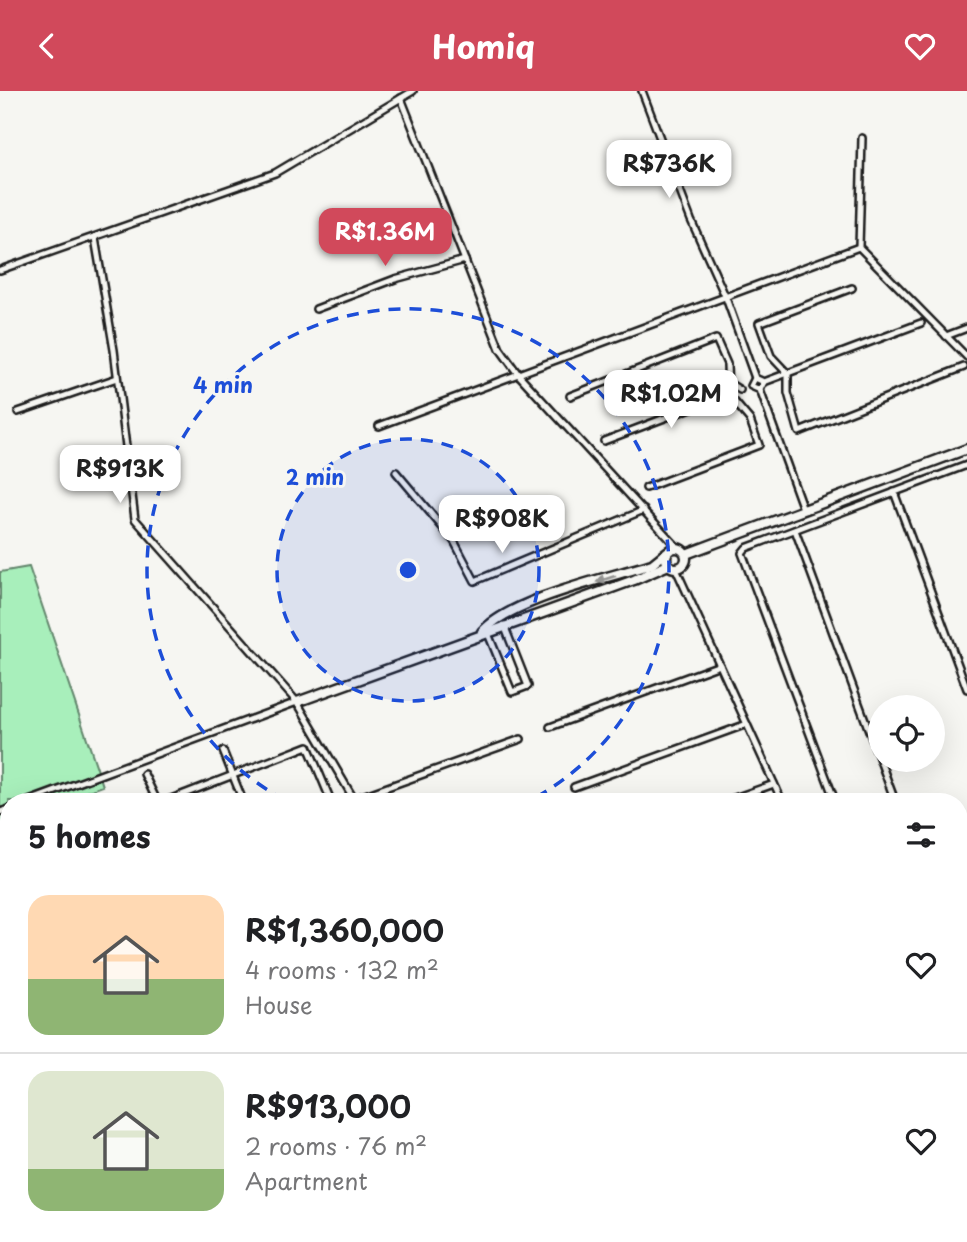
<!DOCTYPE html>
<html lang="en">
<head>
<meta charset="utf-8">
<style>
  :root { --surface:#fff; --page:#f6f6f6; --text:#202124; --muted:#757577; --line:#e0e0e0; --accent:#d1495b }
  body { margin:0; font-family:"Playpen Sans",sans-serif; background:var(--page); color:var(--text); height:100vh; display:flex; flex-direction:column; font-size:26px; white-space:nowrap }
  * { box-sizing:border-box; margin:0 }
  p { font-size:23px; color:var(--muted) }
  .icon { flex:none; width:38px; height:38px; fill:none; stroke:currentColor; stroke-width:2; stroke-linecap:round; stroke-linejoin:round }
  .map { position:relative; flex:1; overflow:hidden }
  .sheet { position:absolute; left:0px; top:702px; width:968px; height:450px; display:flex; flex-direction:column; background:var(--surface); border-radius:28px 28px 0 0; box-shadow:0 7px 28px #0002 }
  .sheet>* { flex:none }
  .fabs { position:absolute; left:868px; top:604px; display:grid; gap:14px }
  .fabs a { display:grid; place-items:center; width:77px; height:77px; border-radius:50%; background:var(--surface); box-shadow:0 7px 28px #0002; font-size:35px }
  .price { position:absolute; translate:-50% -60px; padding:0 16px; border-radius:14px; background:#fff; color:#222; font-size:23px; line-height:46px; filter:drop-shadow(0 2px 4px #0008) }
  .price::after { content:''; position:absolute; left:50%; top:42px; width:21px; height:16px; margin-left:-10px; background:inherit; clip-path:polygon(0 0,100% 0,50% 100%) }
  .price.current { background:var(--accent); color:#fff }
  ul { padding:0; list-style:none }
  li { display:flex; align-items:center; gap:21px; height:175px; padding:0 28px }
  li+li { border-top:2px solid var(--line) }
  li span { display:grid; place-items:center; flex:none; width:196px; height:140px; border-radius:21px; color:#555 }
  li>.icon { margin-inline-start:auto }
  span .icon { width:84px; height:84px; fill:#fffc; stroke-width:1 }
  li b { font-size:30px }
  h2 { display:flex; justify-content:space-between; align-items:center; height:84px; padding:0 28px; font-size:30px }
  header { display:flex; justify-content:space-between; align-items:center; height:91px; padding:0 28px; background:var(--accent); color:#fff; font-size:32px; font-weight:700 }
  .map>svg:first-child { display:block }
  .green { fill:#a8efbb; stroke:#62866c; stroke-width:2 }
  .lines { fill:none; stroke-linecap:round; stroke-linejoin:round }
  .street-casing { stroke:#1c1c1c; stroke-width:10 }
  .secondary-casing { stroke:#1c1c1c; stroke-width:13 }
  .street { stroke:#f6f6f2; stroke-width:5 }
  .secondary { stroke:#f6f6f2; stroke-width:8 }
  .oneway { fill:#949492 }
  .ring { fill:none; stroke:#1d4ed8; stroke-width:3.5; stroke-dasharray:12 9 }
  .centre { fill:#1d4ed8; stroke:#f6f6f2; stroke-width:3.5 }
  .ring-label { font-size:21px; text-anchor:middle; font-weight:bold; fill:#1d4ed8; stroke:#f6f6f2; stroke-width:6; stroke-linejoin:round; paint-order:stroke }
</style>
</head>
<body>
<header><svg class="icon" aria-label="back" viewBox="0 0 24 24"><path d="M15 5l-7 7 7 7"/></svg>Homiq<svg class="icon" aria-label="heart" viewBox="0 0 24 24"><path d="M12 20l-8-8c-3-5 5-10 8-4 3-6 11-1 8 4z"/></svg></header>
<div class="map">
<svg width="967" height="1151" viewBox="0 0 967 1151">
  <rect width="100%" height="100%" fill="#f6f6f2"/>
  <filter id="ink" filterUnits="userSpaceOnUse"><feTurbulence type="fractalNoise" baseFrequency=".0143" numOctaves="2"/><feDisplacementMap in="SourceGraphic" scale="14" xChannelSelector="R" yChannelSelector="G"/><feConvolveMatrix kernelMatrix="1 2 1 2 8 2 1 2 1" color-interpolation-filters="sRGB"/></filter>
  <g filter="url(#ink)">
    <polygon class="green" points="29,476 103,695 62,710 9,710 9,731 0,734 0,481"/>
    <g class="lines">
      <defs>
        <g id="street">
          <polyline points="642,0 691,129 726,207 755,287"/>
          <polyline points="401,7 500,258 518,283 677,456"/>
          <polyline points="862,47 859,156 967,266"/>
          <polyline points="95,147 114,259 135,428 297,611 355,710"/>
          <polyline points="0,179 275,82 413,0"/>
          <polyline points="852,197 759,232 771,265 788,283 788,302 799,341 964,276"/>
          <polyline points="316,218 395,188 465,169"/>
          <polyline points="946,245 967,237"/>
          <polyline points="727,291 740,299"/>
          <polyline points="764,291 921,232"/>
          <polyline points="760,299 751,295 755,287 764,291 760,299 803,418"/>
          <polyline points="570,305 716,248 727,273 728,303 750,329 759,354 646,397"/>
          <polyline points="18,321 117,287"/>
          <polyline points="379,335 859,156"/>
          <polyline points="604,350 728,303"/>
          <polyline points="396,381 454,450 475,490 644,419"/>
          <polyline points="894,401 967,598"/>
          <polyline points="795,439 895,710"/>
          <polyline points="676,478 782,710"/>
          <polyline points="487,540 512,601 528,595 504,534"/>
          <polyline points="550,636 720,574"/>
          <polyline points="223,660 243,710"/>
          <polyline points="144,683 157,710"/>
          <polyline points="574,696 747,633"/>
          <polyline points="354,708 521,648"/>
          <polyline points="29,710 297,611"/>
          <polyline points="166,710 308,655 331,710"/>
          <polyline points="540,710 546,708"/>
          <polyline points="726,710 774,693"/>
          <polyline points="835,710 742,462 746,457 967,374"/>
          <polyline points="0,721 9,718"/>
          <polyline points="959,794 967,791"/>
          <polyline points="959,852 967,849"/>
          <polyline points="959,911 967,908"/>
          <polyline points="0,923 9,920"/>
          <polyline points="959,945 967,942"/>
          <polyline points="959,982 967,979"/>
          <polyline points="959,1040 967,1037"/>
          <polyline points="0,1096 9,1093"/>
          <polyline points="959,1098 967,1095"/>
          <polyline points="26,1143 27,1151"/>
          <polyline points="355,1143 356,1151"/>
          <polyline points="541,1143 543,1151"/>
          <polyline points="930,1143 933,1151"/>
        </g>
        <g id="secondary">
          <circle cx="676" cy="467" r="10"/>
          <polyline points="686,463 967,358"/>
          <path d="M482,541C511,508 608,487 652,473L667,461"/>
          <polyline points="297,611 634,489 666,475"/>
        </g>
      </defs>
      <use href="#street" class="street-casing"/>
      <use href="#secondary" class="secondary-casing"/>
      <use href="#street" class="street"/>
      <use href="#secondary" class="secondary"/>
    </g>
    <defs><path id="oneway-solid" d="M-6-.8H1V-3.2L6.5 0L1 3.2V.8H-6Z" transform="scale(1.75)"/></defs>
    <use class="oneway" href="#oneway-solid" transform="translate(606 488) rotate(162)"/>
  </g>
  <circle cx="408" cy="479" r="131" fill="#1d4ed8" fill-opacity=".12"/>
  <g class="ring">
    <circle cx="408" cy="479" r="131"/>
    <path d="M285 709A261 261 0 1 1 531 709"/>
  </g>
  <circle cx="408" cy="479" r="10" class="centre"/>
  <g class="ring-label">
    <text x="223" y="302">4 min</text>
    <text x="315" y="394">2 min</text>
  </g>
</svg>
<div class="fabs">
<a><svg class="icon" aria-label="locate" viewBox="0 0 24 24"><circle cx="12" cy="12" r="6"/><path d="M12 2v4M12 18v4M2 12h4M18 12h4"/></svg></a>
</div>
<b class="price" style="left:669px;top:109px">R$736K</b>
<b class="price current" style="left:385px;top:177px">R$1.36M</b>
<b class="price" style="left:671px;top:339px">R$1.02M</b>
<b class="price" style="left:120px;top:414px">R$913K</b>
<b class="price" style="left:502px;top:464px">R$908K</b>
<section class="sheet">
<h2>5 homes<svg class="icon" aria-label="filters" viewBox="0 0 24 24"><path d="M4 7h16M4 17h16"/><circle cx="9" cy="7" r="2"/><circle cx="15" cy="17" r="2"/></svg></h2>
<ul>
<li><span style="background:linear-gradient(#ffd9b3 60%,#8fb573 0)"><svg class="icon" aria-label="home" viewBox="0 0 24 24"><path d="M3 11l9-7 9 7M6 9v11h12V9"/></svg></span><div><b>R$1,360,000</b><p>4 rooms · 132 m²</p><p>House</p></div><svg class="icon" aria-label="heart" viewBox="0 0 24 24"><path d="M12 20l-8-8c-3-5 5-10 8-4 3-6 11-1 8 4z"/></svg></li>
<li><span style="background:linear-gradient(#dfe7d0 70%,#8fb573 0)"><svg class="icon" aria-label="home" viewBox="0 0 24 24"><path d="M3 11l9-7 9 7M6 9v11h12V9"/></svg></span><div><b>R$913,000</b><p>2 rooms · 76 m²</p><p>Apartment</p></div><svg class="icon" aria-label="heart" viewBox="0 0 24 24"><path d="M12 20l-8-8c-3-5 5-10 8-4 3-6 11-1 8 4z"/></svg></li>
</ul>
</section>
</div>
</body>
</html>
